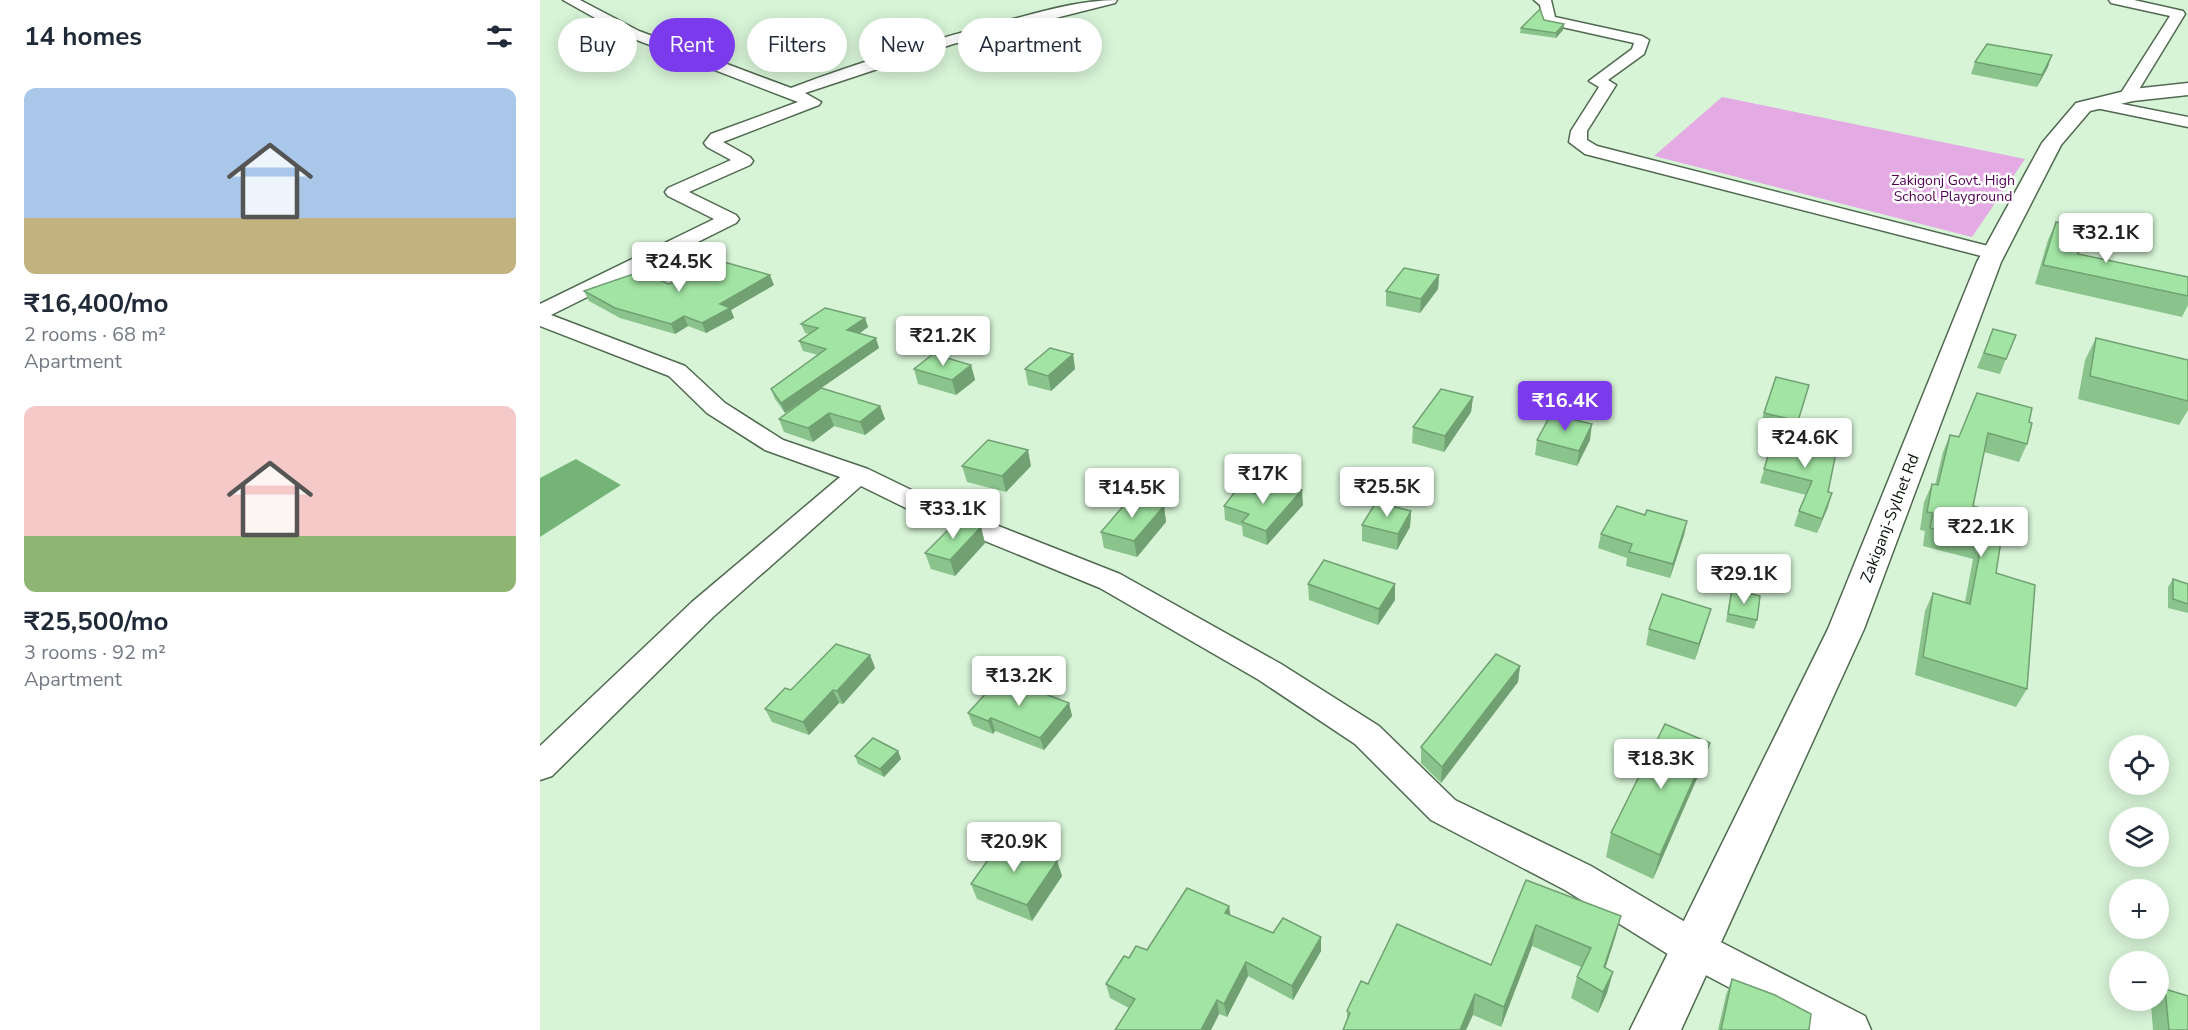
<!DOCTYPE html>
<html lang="en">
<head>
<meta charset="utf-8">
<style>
  :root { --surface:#fff; --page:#f2f2f3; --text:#1f2937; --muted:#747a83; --accent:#7c3aed }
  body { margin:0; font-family:"Nunito Sans",sans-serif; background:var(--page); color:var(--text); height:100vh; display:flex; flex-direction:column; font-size:22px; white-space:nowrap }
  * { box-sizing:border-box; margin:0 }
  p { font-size:20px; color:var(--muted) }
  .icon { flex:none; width:33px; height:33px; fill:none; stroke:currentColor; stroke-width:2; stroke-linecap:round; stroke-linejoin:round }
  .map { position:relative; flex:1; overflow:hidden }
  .panel { display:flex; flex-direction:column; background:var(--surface); width:540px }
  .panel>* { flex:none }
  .banner { position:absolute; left:18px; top:18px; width:570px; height:54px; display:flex; gap:12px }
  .controls { position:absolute; left:1569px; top:735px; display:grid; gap:12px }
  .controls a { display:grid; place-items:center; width:60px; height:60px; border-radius:50%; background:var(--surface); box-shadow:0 3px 15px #0003; font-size:30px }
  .price { position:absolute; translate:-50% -51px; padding:0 14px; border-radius:6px; background:#fff; color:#222; font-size:20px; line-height:39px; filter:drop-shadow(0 2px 3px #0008) }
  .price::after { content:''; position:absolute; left:50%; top:36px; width:18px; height:14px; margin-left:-9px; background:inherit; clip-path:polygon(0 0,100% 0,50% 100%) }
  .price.selected { background:var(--accent); color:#fff }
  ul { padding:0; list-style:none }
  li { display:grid; align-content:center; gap:12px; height:318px; padding:0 24px }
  li span { display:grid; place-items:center; height:186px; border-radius:12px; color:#555 }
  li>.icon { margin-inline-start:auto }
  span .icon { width:108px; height:108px; fill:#fffc; stroke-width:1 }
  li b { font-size:26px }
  h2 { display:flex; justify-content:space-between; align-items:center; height:72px; padding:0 24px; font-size:26px }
  .tag { padding:0 21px; border-radius:27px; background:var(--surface); box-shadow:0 3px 15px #0003; font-size:21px; line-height:54px }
  .tag.selected { background:var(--accent); color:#fff }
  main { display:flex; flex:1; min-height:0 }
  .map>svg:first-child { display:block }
  .green { fill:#e4aae4 }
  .water { fill:#74b577 }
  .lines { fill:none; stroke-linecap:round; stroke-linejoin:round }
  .minor-casing { stroke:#506950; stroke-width:3 }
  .primary-casing { stroke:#506950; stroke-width:3 }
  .minor { fill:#fff; fill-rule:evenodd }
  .primary { fill:#fff; fill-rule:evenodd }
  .wall { fill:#8ac48c }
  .shaded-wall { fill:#71a072 }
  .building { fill:#a1e4a3; stroke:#71a072; stroke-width:1.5 }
  .labels { text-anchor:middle; stroke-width:5; stroke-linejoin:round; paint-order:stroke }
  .far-park-label { font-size:14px; fill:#4f0052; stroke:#fff }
  .street-label { font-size:16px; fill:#081208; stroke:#fff }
</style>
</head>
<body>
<main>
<section class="panel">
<h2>14 homes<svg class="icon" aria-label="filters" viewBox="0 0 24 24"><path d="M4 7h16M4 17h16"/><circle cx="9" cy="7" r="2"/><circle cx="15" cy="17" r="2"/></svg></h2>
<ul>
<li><span style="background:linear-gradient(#a9c7e8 70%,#c2b280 0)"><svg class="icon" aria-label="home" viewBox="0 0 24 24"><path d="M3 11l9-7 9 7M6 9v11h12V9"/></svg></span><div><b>₹16,400/mo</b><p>2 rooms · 68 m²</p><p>Apartment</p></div></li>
<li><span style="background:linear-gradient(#f6c9c9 70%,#8fb573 0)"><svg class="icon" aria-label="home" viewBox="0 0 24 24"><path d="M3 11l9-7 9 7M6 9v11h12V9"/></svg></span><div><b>₹25,500/mo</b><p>3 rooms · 92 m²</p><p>Apartment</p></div></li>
</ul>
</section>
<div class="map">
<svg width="1648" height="1030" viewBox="0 0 1648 1030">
  <rect width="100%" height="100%" fill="#d7f4d7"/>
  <polygon class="green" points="1182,97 1485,159 1432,237 1114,156"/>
  <polygon class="water" points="36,459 81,485 0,537 0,478"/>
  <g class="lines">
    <defs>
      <g id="minor">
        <path d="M23,0H40L99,31L251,88C322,61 395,39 469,20C505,11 540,0 577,0L575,3L413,44L265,93L281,102L279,105L183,142L210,157L213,161L210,165L149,192L196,215L199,219L196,223L11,315L145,366L185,403L243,440L328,469L390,499L580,574L741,664L839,726L915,800L1051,866L1167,935L1325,1016L1331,1030H1270L1139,961L1025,890L891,820L815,744L719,680L560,588L372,511L321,486L173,617L12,776L0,780V746L152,602L300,477L225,450L167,413L129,376L0,326V304L174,219L128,196L125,192L128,188L191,160L167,147L164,143L171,134L258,102L89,37Z"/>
        <polygon points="994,0 1011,0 1015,17 1102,36 1109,40 1104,54 1068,80 1076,85 1047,131 1047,140 1057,146 1460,249 1463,253 1460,257 1453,259 1045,154 1029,142 1031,131 1059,87 1049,81 1092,49 1094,43 1004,23 1000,5"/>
        <polygon points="1569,0 1594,0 1643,11 1645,14 1595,96 1587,101 1579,96 1630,16 1571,3"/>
        <polygon points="1562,100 1648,117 1648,127 1556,108 1554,105"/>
      </g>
      <polygon id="primary" points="1648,83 1648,95 1593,101 1550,111 1521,145 1461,262 1324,629 1141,1030 1090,1030 1288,629 1437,262 1502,143 1536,103 1593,89"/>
    </defs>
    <use href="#minor" class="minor-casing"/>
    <use href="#primary" class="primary-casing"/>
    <use href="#minor" class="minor"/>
    <use href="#primary" class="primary"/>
  </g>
  <g class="wall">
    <polygon points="1004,20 1024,24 1023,30 1016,38 980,33 981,28"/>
    <polygon points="1435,62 1508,67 1497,87 1431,74"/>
    <polygon points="1516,222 1538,254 1648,277 1648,305 1642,317 1495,284 1508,240"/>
    <polygon points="899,275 898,289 880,313 846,306 846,291"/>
    <polygon points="128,284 234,285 191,310 194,318 166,333 148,326 135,334 80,318 49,301 44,291"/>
    <polygon points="325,318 328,327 319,334 339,348 281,388 340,406 345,419 325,435 294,426 273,442 244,432 239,419 269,397 245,413 235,399 231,389 278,355 263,351 259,341 269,334 265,333 261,324"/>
    <polygon points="1453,329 1466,359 1460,374 1437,368"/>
    <polygon points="1556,338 1648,401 1648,410 1639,425 1538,399 1545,360"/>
    <polygon points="533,354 535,369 511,391 488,385 485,369"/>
    <polygon points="431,365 435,380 416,395 378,384 374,369"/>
    <polygon points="1269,385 1254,434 1220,426 1224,413"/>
    <polygon points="933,397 931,412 904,452 872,443 873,427"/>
    <polygon points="1489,422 1487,444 1479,462 1444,452 1433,506 1456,573 1487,689 1476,707 1375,675 1385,611 1393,593 1425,602 1433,559 1383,546 1385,531 1380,530 1384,502 1392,484 1395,485 1403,452 1410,435 1419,437"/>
    <polygon points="1235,434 1288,492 1288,507 1277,533 1254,526 1259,511 1266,495 1220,483"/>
    <polygon points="997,440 1050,440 1037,466 995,455"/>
    <polygon points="422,466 491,466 466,492 427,482"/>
    <polygon points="725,497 763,505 727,545 703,536 702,526 685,520 684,506"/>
    <polygon points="624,506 626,522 597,557 564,548 561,532"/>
    <polygon points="871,511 870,527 857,550 822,541 822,525"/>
    <polygon points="1105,515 1147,521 1144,535 1130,578 1086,566 1087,558 1058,548 1061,534"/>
    <polygon points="441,527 445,543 415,576 391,569 385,553"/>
    <polygon points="1633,579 1648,584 1648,613 1628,608 1628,587"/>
    <polygon points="768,584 855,584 855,600 838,625 769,600"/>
    <polygon points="1192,589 1217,620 1214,629 1186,622 1190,597"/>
    <polygon points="1166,625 1155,660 1106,645 1109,629"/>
    <polygon points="330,655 335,668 303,704 299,703 269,735 232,722 225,709 251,690"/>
    <polygon points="980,666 978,682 901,783 881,763 881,747"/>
    <polygon points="529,703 532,716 504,750 455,731 453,734 433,726 428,713"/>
    <polygon points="358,751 361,759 344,777 318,764 315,756"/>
    <polygon points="1162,767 1113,879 1066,857 1071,833"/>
    <polygon points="517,861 522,876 492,921 437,899 431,884"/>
    <polygon points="986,880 1081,916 1065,968 1073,972 1067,993 1058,1013 1031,998 1037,977 1041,967 992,946 961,1027 933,1015 807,1019 807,1011 828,984 951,965"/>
    <polygon points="689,906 690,915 781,951 753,1000 708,976 687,1017 679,1014 671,1030 575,1030 589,1008 570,998 566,984 589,958 607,950"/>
    <polygon points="1192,979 1269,1030 1178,1030 1186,995"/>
    <polygon points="1625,989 1648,1030 1613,1030 1611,1004 1614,1000 1618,1000 1618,996"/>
  </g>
  <g class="shaded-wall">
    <polygon points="1024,24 1023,30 1016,38 1016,33"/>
    <polygon points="1512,55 1508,67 1497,87 1502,75"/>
    <polygon points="230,275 234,285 191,310 194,318 166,333 162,323 180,304"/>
    <polygon points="899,275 898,289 880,313 881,299"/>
    <polygon points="144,316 148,326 135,334 131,324"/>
    <polygon points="325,318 328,327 310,340 307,330"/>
    <polygon points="336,338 339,348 245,413 241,403"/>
    <polygon points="533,354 535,369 511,391 508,376"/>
    <polygon points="431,365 435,380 416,395 412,380"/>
    <polygon points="933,397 931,412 904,452 905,436"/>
    <polygon points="340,406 345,419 325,435 320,422"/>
    <polygon points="289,413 294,426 273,442 268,428"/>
    <polygon points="1052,424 1050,440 1037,466 1039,451"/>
    <polygon points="488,450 491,466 466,492 462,476"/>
    <polygon points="762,490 763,505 727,545 726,531"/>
    <polygon points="1292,493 1288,507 1277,533 1282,519"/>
    <polygon points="624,506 626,522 597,557 594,541"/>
    <polygon points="871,511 870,527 857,550 858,534"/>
    <polygon points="1147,521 1144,535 1130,578 1133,564"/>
    <polygon points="441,527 445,543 415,576 410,560"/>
    <polygon points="855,584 855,600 838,625 839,609"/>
    <polygon points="1171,609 1166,625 1155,660 1159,644"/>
    <polygon points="330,655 335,668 303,704 297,691"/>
    <polygon points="980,666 978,682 901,783 902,767"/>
    <polygon points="293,690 299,703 269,735 263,722"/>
    <polygon points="529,703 532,716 504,750 500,738"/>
    <polygon points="451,718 455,731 453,734 448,721"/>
    <polygon points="1170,743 1162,767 1113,879 1120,855"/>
    <polygon points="358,751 361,759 344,777 340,769"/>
    <polygon points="517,861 522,876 492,921 487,905"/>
    <polygon points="689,906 691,920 685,913"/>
    <polygon points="1081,916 1075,938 1059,988 1064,967"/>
    <polygon points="996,925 992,946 961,1027 964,1007"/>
    <polygon points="781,937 781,951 753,1000 752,986"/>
    <polygon points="706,962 708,976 687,1017 684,1004"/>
    <polygon points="1073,972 1067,993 1058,1013 1063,992"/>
    <polygon points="935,994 933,1015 926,1030 920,1030"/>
    <polygon points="677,1000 679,1014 671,1030 661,1030"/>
  </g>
  <g class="building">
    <polygon points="1000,9 1004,20 1024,24 1016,33 981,28"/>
    <polygon points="1447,44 1512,55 1502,75 1435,62"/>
    <polygon points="1516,222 1544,228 1538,254 1648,277 1648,296 1503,265"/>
    <polygon points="177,260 230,275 180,304 190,308 162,323 144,316 131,324 75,308 44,291 102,271 128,284 139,281"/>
    <polygon points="864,268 899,275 881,299 846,291"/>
    <polygon points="285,308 325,318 307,330 336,338 241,403 231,389 286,349 259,341 278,328 261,324"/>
    <polygon points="1453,329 1476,335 1466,359 1444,353"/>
    <polygon points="1556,338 1648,360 1648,401 1550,376"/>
    <polygon points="510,348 533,354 508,376 485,369"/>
    <polygon points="393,354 431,365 412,380 374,369"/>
    <polygon points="1236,377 1269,385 1258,421 1224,413"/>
    <polygon points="281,388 340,406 320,422 289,413 268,428 239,419"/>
    <polygon points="901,389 933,397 905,436 873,427"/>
    <polygon points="1437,393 1492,408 1489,422 1492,423 1487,444 1448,433 1433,506 1465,515 1456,573 1495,585 1487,689 1383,657 1393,593 1430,604 1442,541 1390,528 1393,513 1387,512 1392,484 1398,485 1410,435 1419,437"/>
    <polygon points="1011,414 1052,424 1039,451 997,440"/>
    <polygon points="1235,434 1297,448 1288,492 1292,493 1282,519 1259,511 1272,481 1224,469"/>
    <polygon points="448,440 488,450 462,476 422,466"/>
    <polygon points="738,482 762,490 726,531 702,522 709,514 684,506 698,488 725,497"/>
    <polygon points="591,497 624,506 594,541 561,532"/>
    <polygon points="836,502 871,511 858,534 822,525"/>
    <polygon points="1077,506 1105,515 1107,510 1147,521 1133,564 1089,552 1092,544 1061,534"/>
    <polygon points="419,519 441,527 410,560 385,553"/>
    <polygon points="784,560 855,584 839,609 768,584"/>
    <polygon points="1633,579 1648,584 1648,604 1633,599"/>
    <polygon points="1192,589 1220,596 1217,620 1188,614"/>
    <polygon points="1122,594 1171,609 1159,644 1109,629"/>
    <polygon points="296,644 330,655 297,691 293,690 263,722 225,709 245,688 251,690"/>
    <polygon points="956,654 980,666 902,767 881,747"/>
    <polygon points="461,677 529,703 500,738 451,718 448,721 428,713"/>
    <polygon points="1125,724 1170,743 1120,855 1071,833"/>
    <polygon points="333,738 358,751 340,769 315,756"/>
    <polygon points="462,840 517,861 487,905 431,884"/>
    <polygon points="986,880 1081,916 1064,967 1073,972 1063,992 1037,977 1051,948 996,925 964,1007 935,994 920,1030 803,1030 810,1013 807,1011 821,981 828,984 857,924 951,965"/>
    <polygon points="647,888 689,906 685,913 733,933 743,918 781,937 752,986 706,962 684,1004 677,1000 661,1030 575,1030 595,999 566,984 584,956 589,958 596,946 607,950"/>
    <polygon points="1192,979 1235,995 1271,1014 1269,1030 1181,1030"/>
    <polygon points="1625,989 1648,996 1648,1030 1629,1030"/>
  </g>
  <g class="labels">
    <g class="far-park-label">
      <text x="1413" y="185">Zakigonj Govt. High<tspan x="1413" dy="16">School Playground</tspan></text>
    </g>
    <g class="street-label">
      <text transform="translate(1349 518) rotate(-69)" y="6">Zakiganj-Sylhet Rd</text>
    </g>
  </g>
</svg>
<div class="controls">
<a><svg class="icon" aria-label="locate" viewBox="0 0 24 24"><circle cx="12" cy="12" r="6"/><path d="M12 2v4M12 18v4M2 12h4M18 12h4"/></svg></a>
<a><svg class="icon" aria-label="layers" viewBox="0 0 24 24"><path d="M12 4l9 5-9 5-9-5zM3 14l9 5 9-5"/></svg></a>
<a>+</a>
<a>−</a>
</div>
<b class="price" style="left:1566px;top:264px">₹32.1K</b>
<b class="price" style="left:139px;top:293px">₹24.5K</b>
<b class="price" style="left:403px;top:367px">₹21.2K</b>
<b class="price selected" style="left:1025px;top:432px">₹16.4K</b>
<b class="price" style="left:1265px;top:469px">₹24.6K</b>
<b class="price" style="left:723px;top:505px">₹17K</b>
<b class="price" style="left:847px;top:518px">₹25.5K</b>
<b class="price" style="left:592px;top:519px">₹14.5K</b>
<b class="price" style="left:413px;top:540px">₹33.1K</b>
<b class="price" style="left:1441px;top:558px">₹22.1K</b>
<b class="price" style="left:1204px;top:605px">₹29.1K</b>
<b class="price" style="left:479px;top:707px">₹13.2K</b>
<b class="price" style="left:1121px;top:790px">₹18.3K</b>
<b class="price" style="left:474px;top:873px">₹20.9K</b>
<div class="banner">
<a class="tag">Buy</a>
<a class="tag selected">Rent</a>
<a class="tag">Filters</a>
<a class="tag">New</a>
<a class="tag">Apartment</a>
</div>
</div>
</main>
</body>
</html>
